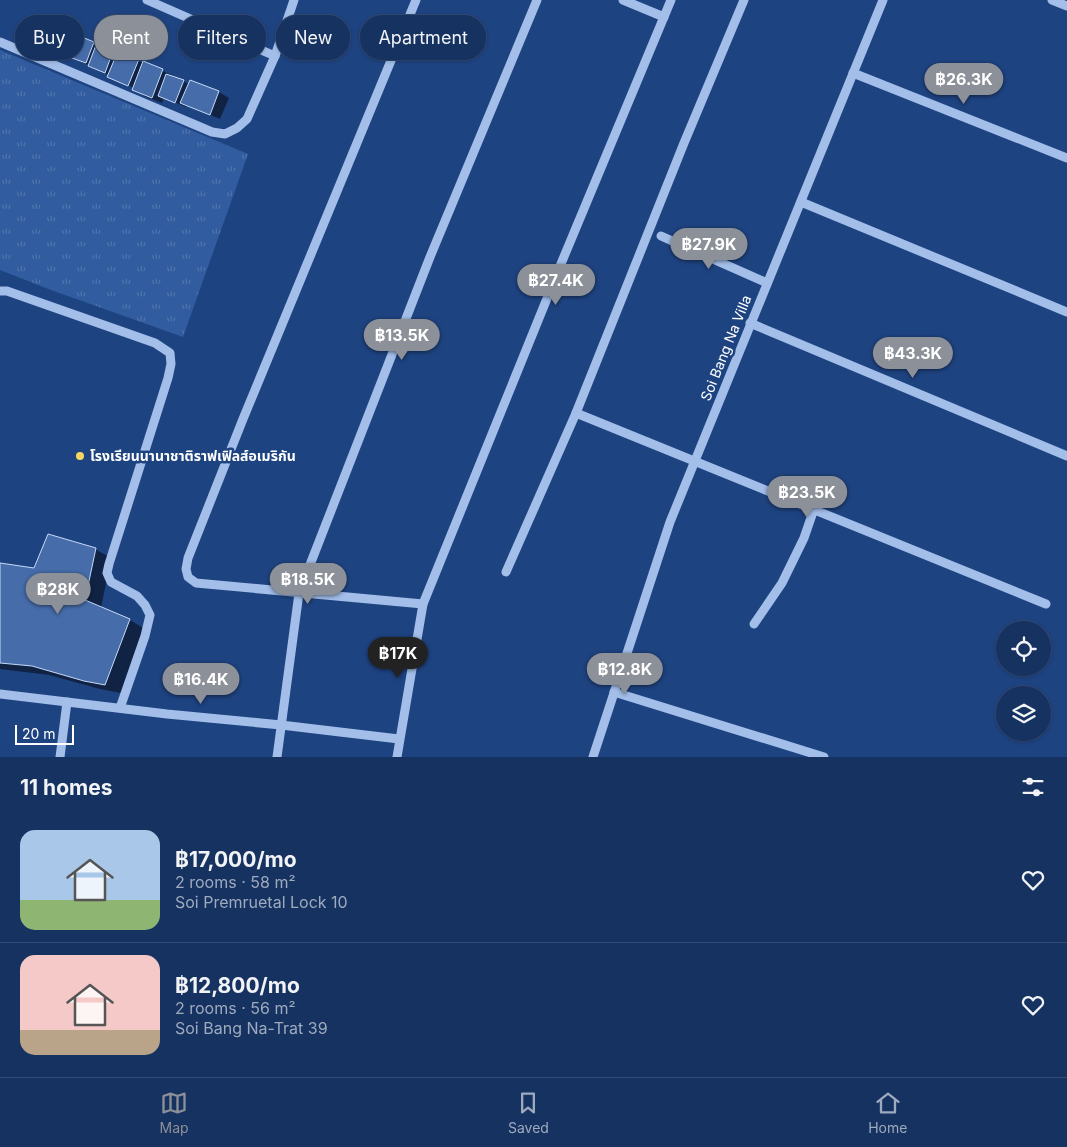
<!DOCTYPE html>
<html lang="en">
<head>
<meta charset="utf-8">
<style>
  :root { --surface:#163261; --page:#1f3a67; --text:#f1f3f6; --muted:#9eaabd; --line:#354d76; --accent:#8c9099 }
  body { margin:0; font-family:Inter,"Noto Sans Thai",sans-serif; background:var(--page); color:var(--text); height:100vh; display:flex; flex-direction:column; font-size:19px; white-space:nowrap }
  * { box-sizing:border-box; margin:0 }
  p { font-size:16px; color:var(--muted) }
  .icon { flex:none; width:28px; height:28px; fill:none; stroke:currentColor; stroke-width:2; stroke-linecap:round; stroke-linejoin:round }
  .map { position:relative; height:757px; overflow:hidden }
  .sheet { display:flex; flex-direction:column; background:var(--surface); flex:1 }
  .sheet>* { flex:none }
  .guide { position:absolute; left:15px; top:15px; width:500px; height:45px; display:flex; gap:10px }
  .buttons { position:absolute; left:996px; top:621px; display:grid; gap:10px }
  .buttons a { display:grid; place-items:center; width:55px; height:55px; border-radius:50%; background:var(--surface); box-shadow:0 1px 4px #0004,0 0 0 1px var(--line); font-size:25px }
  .scale { position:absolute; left:15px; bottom:12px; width:59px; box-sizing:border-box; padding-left:5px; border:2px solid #fff; border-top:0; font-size:14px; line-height:18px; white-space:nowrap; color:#fff; -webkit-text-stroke:4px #1e4381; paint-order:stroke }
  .price { position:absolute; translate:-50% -42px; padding:0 11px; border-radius:18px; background:var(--accent); color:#fff; font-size:16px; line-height:32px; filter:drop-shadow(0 1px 2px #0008) }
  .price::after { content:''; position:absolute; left:50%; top:30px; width:15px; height:11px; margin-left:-8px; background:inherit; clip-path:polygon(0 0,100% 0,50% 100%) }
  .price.on { background:#222; color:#fff }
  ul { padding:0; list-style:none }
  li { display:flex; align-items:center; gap:15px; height:125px; padding:0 20px }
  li+li { border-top:1px solid var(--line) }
  li span { display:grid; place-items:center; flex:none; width:140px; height:100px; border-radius:15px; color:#555 }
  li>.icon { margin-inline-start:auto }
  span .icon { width:60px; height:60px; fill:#fffc; stroke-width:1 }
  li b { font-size:21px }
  h2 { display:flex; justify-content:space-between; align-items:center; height:60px; padding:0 20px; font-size:21px }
  .tag { padding:0 18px; border-radius:22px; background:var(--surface); box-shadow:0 1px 4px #0004,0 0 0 1px var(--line); font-size:18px; line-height:45px }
  .tag.on { background:var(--accent); color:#fff }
  .dock { display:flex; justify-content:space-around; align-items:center; height:70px; border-top:1px solid var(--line); background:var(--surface); font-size:14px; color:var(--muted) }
  .dock a { display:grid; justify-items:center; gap:2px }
  .dock .on { color:var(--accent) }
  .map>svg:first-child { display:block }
  .grass { fill:url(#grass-tufts) }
  .shadow { fill:#0007 }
  .building { fill:#466daa; stroke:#c6daf7 }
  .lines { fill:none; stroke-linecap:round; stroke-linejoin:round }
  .minor { stroke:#a2bee9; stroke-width:9 }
  .poi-dot { fill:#f8d561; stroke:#1e4381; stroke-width:2 }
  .labels { text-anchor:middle; stroke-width:5; stroke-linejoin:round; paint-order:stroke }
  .street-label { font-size:14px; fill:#fff; stroke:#1e4381 }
  .poi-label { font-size:14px; font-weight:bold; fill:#fff; stroke:#1e4381; text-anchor:start }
</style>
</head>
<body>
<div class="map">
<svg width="1067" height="757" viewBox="0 0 1067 757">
  <defs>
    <pattern id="grass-tufts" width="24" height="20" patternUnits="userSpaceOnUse" patternTransform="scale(1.25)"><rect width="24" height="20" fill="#315c9f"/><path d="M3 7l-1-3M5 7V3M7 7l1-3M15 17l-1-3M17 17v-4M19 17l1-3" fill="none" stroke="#5074ad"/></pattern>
  </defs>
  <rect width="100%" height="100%" fill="#1e4381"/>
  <polygon class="grass" points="0,50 248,154 183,337 51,290 0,270"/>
  <g class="shadow">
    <polygon points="93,43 118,55 119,53 163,71 189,84 190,81 219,92 229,98 220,119 187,105 186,107 164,98 162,103 144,96 134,88 109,77 109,75 70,56"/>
    <polygon points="95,549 111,558 101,608 130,620 145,629 121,693 100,689 49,675 0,669 0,564 35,569"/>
  </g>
  <g class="building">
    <polygon points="77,35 94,42 86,63 69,57"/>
    <polygon points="96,45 113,51 105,73 88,66"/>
    <polygon points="118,51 139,59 128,86 107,77"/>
    <polygon points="143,61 163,69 152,98 132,90"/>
    <polygon points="166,74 184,80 175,103 158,96"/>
    <polygon points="190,80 219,91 210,115 180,103"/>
    <polygon points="48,534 96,548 85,600 130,619 105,685 84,681 32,666 0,663 0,563 34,568"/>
  </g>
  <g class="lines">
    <g class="minor">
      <polyline points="147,0 275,56"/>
      <polyline points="416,0 243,419 188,558 186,569 188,577 196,583 423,604"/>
      <polyline points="623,0 664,17"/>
      <polyline points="1052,0 1067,6"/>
      <polyline points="0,42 212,132 225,134 237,128 247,119 275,56 294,0"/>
      <polyline points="853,73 1067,158"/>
      <polyline points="801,202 1067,312"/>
      <polyline points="661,236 767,283"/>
      <polyline points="0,291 7,291 155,343 170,353 171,364 168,378 109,564 107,573 111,582 137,596 145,605 150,615 145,636 120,708"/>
      <polyline points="750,323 1067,456"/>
      <polyline points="576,413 1046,604"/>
      <polyline points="506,572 576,413 684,143 744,0"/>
      <polyline points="754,624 782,583 804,538 814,509"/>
      <polyline points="614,692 824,757"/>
      <polyline points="0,694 167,714 281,725 399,739"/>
      <polyline points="60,757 67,702"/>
      <polyline points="277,757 299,593 430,257 537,0"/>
      <polyline points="397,757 423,604 563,259 671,0"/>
      <polyline points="593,757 670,522 883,0"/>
    </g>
  </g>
  <circle class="poi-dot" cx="80" cy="456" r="5"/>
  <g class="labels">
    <g class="street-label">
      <text transform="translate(726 348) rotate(-68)" y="5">Soi Bang Na Villa</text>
    </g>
    <g class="poi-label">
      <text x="90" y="461">โรงเรียนนานาชาติราฟเฟิลส์อเมริกัน</text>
    </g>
  </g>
</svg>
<div class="buttons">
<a><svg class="icon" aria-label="locate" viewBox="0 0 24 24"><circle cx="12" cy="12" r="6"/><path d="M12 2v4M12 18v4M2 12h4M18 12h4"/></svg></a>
<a><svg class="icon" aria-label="layers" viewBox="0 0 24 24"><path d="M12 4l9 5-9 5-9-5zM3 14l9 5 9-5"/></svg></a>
</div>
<div class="scale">20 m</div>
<b class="price" style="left:964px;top:105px">฿26.3K</b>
<b class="price" style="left:709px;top:270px">฿27.9K</b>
<b class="price" style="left:556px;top:306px">฿27.4K</b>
<b class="price" style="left:402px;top:361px">฿13.5K</b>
<b class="price" style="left:913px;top:379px">฿43.3K</b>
<b class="price" style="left:807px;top:518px">฿23.5K</b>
<b class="price" style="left:308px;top:605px">฿18.5K</b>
<b class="price" style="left:58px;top:615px">฿28K</b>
<b class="price on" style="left:398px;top:679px">฿17K</b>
<b class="price" style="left:625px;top:695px">฿12.8K</b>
<b class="price" style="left:201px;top:705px">฿16.4K</b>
<div class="guide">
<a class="tag">Buy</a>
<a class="tag on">Rent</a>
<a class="tag">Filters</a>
<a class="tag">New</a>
<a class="tag">Apartment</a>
</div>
</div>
<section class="sheet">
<h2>11 homes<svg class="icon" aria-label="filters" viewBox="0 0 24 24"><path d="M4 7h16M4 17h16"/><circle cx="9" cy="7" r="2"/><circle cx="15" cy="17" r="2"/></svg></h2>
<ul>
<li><span style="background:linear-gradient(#a9c7e8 70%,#8fb573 0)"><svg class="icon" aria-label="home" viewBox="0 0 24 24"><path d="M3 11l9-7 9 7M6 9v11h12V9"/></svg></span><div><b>฿17,000/mo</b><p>2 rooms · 58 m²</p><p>Soi Premruetal Lock 10</p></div><svg class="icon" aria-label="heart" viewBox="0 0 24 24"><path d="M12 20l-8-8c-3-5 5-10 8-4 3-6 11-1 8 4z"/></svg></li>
<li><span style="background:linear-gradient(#f6c9c9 75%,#b9a48a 0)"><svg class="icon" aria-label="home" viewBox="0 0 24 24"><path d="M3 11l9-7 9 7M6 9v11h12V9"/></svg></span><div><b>฿12,800/mo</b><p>2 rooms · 56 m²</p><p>Soi Bang Na-Trat 39</p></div><svg class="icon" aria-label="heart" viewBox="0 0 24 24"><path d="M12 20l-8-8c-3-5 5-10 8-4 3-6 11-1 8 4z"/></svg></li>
</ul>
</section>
<nav class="dock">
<a class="on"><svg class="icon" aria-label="map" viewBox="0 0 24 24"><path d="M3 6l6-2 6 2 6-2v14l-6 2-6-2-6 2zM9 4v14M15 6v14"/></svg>Map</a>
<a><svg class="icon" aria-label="saved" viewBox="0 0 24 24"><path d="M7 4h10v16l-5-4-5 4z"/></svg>Saved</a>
<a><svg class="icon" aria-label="home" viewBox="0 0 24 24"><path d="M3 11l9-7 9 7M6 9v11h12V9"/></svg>Home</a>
</nav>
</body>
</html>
